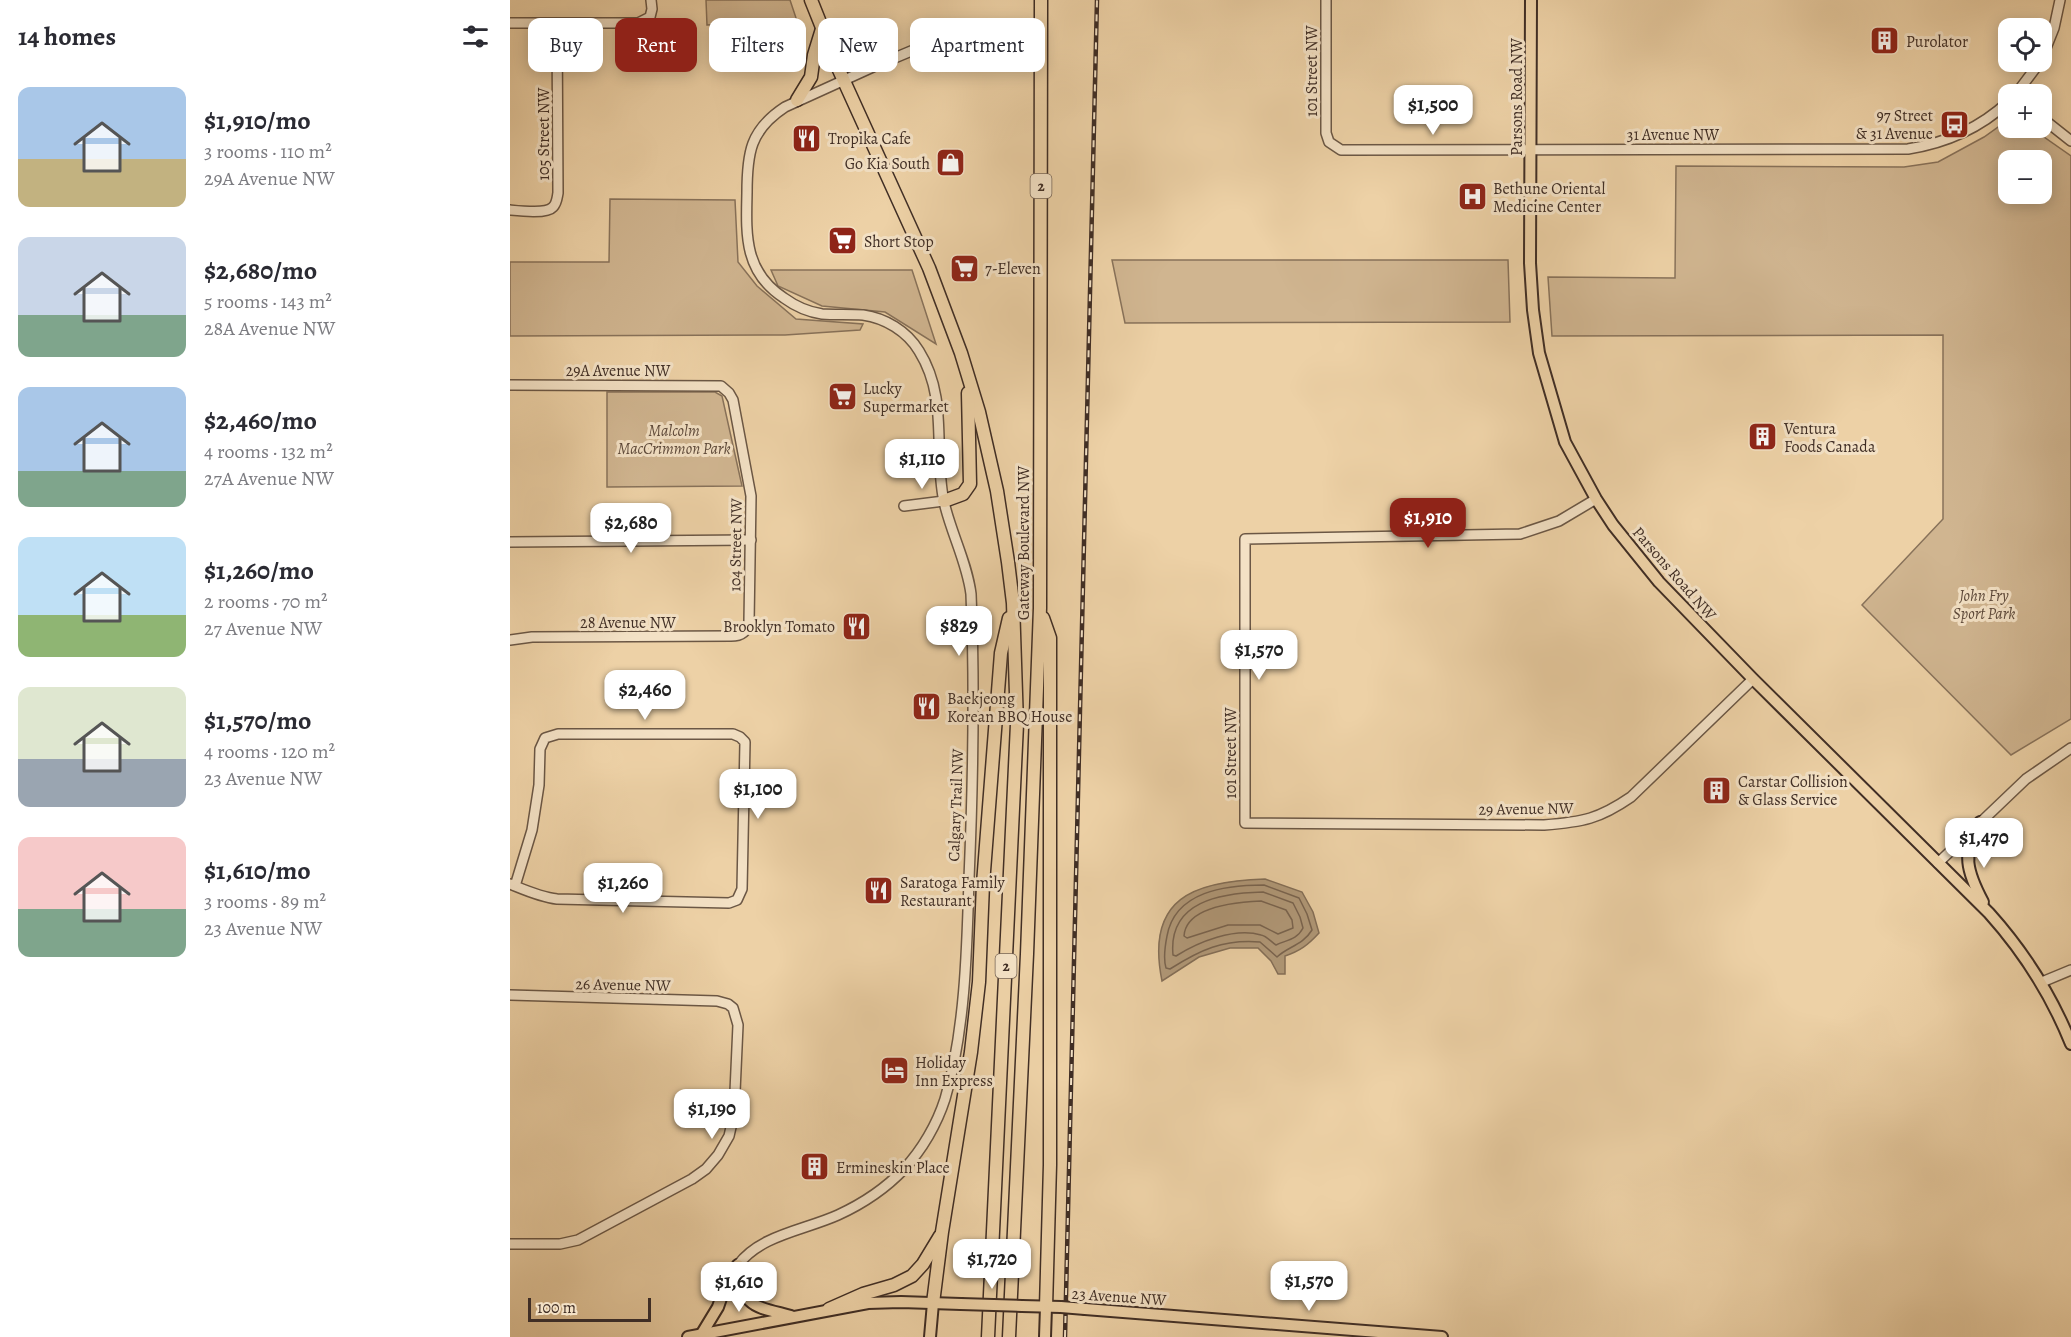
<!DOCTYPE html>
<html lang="en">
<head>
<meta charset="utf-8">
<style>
  :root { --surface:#fff; --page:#f7f7f7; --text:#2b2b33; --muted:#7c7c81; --accent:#8f2418 }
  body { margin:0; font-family:Alegreya,serif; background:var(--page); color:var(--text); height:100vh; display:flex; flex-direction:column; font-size:22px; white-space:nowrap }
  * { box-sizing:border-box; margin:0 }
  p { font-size:20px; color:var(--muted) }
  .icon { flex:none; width:33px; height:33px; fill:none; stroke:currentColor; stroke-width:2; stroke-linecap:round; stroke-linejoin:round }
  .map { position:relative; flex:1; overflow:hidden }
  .sheet { display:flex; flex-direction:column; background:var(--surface); width:510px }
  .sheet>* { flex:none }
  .banner { position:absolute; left:18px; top:18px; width:570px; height:54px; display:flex; gap:12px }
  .buttons { position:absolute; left:1488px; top:18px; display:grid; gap:12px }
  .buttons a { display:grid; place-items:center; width:54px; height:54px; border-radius:12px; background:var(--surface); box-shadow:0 3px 15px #0003; font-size:30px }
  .scale { position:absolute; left:18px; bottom:15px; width:123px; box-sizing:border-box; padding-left:6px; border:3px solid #402e25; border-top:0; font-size:16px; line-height:21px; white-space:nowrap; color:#402e25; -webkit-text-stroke:4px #f3e1c5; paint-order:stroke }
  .price { position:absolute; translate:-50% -51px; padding:0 14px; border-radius:12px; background:#fff; color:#222; font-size:20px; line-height:39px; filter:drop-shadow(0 2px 3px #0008) }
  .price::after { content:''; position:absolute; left:50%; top:36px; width:18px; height:14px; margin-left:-9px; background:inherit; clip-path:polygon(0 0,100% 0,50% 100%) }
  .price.current { background:var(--accent); color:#fff }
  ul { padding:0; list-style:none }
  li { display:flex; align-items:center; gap:18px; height:150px; padding:0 18px }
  li span { display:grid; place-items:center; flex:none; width:168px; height:120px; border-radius:12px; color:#555 }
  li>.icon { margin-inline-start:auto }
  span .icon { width:72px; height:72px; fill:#fffc; stroke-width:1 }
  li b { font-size:26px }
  h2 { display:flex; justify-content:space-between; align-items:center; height:72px; padding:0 18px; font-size:26px }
  .chip { padding:0 21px; border-radius:12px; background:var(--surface); box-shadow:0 3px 15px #0003; font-size:21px; line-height:54px }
  .chip.current { background:var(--accent); color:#fff }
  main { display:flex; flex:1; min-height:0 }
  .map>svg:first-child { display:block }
  .green { fill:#d0b590; stroke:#88725a; stroke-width:1.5; fill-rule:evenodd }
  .water { fill:#b29a7a; stroke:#846f58; stroke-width:1.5 }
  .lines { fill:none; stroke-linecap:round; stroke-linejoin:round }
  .shore { stroke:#796450; stroke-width:1.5 }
  .minor-casing { stroke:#6b5745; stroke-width:12 }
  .major-casing { stroke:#402e25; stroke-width:14 }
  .highway-casing { stroke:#402e25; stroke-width:15 }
  .minor { stroke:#f3e1c5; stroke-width:9 }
  .major { stroke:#edd1a6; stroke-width:10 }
  .highway { stroke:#edd1a6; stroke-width:12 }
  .rail-casing { stroke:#402e25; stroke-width:4.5 }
  .rail { stroke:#f3e1c5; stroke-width:2; stroke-dasharray:7; stroke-linecap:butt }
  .major-bridge-casing { stroke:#402e25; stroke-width:14; stroke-linecap:butt }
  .major-bridge { stroke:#edd1a6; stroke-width:10 }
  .labels { text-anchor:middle; stroke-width:6; stroke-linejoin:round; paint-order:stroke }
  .shield { fill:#f3e1c5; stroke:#766455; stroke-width:1.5 }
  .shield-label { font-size:15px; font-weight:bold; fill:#402e25 }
  .poi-label { font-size:16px; fill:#402e25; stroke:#f3e1c5; text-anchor:start }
  .street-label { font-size:16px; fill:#402e25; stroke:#f3e1c5 }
  .park-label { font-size:16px; font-style:italic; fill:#5d493a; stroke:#f3e1c5 }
</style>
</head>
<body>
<main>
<section class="sheet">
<h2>14 homes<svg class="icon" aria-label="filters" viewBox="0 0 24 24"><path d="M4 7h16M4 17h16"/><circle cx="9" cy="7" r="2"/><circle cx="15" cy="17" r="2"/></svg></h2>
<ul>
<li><span style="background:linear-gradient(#a9c7e8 60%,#c2b280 0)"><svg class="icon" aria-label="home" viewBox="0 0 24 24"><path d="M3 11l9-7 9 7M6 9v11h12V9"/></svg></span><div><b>$1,910/mo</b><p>3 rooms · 110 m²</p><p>29A Avenue NW</p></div></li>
<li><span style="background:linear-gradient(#c9d6e8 65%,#7fa58c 0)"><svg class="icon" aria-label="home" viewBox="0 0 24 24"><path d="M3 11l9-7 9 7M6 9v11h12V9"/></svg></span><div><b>$2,680/mo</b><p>5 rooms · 143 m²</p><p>28A Avenue NW</p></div></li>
<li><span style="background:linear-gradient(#a9c7e8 70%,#7fa58c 0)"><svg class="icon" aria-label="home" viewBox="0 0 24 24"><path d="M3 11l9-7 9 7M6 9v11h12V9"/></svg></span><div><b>$2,460/mo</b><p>4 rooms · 132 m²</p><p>27A Avenue NW</p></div></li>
<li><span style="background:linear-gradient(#bfe0f5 65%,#8fb573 0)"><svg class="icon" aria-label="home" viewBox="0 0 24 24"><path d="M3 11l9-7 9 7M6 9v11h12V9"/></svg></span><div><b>$1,260/mo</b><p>2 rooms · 70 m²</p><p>27 Avenue NW</p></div></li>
<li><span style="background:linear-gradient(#dfe7d0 60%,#9aa5b1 0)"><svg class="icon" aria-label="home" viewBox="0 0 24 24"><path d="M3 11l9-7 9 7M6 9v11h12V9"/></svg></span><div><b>$1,570/mo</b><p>4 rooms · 120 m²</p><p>23 Avenue NW</p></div></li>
<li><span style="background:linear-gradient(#f6c9c9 60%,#7fa58c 0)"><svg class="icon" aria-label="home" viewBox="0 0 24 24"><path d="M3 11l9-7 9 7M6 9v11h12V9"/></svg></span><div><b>$1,610/mo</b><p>3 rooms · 89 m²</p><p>23 Avenue NW</p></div></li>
</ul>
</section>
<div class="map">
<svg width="1561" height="1337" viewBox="0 0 1561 1337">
  <rect width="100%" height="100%" fill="#edd1a6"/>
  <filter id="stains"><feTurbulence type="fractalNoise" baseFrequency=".00333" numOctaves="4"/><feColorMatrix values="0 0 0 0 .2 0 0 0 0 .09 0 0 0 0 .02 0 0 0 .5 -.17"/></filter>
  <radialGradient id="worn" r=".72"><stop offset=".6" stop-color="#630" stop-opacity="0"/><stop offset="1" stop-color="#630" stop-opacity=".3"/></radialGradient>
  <g class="green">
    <polygon points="196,0 280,0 287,21 197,25"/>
    <path d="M1498,120V128H1521L1561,156V719L1501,755L1352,605L1433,519V335L1042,336L1038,277L1165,278L1166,166L1394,167L1428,162L1474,137ZM1498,160H1532V194H1498Z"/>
    <polygon points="100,199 225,200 228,262 247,286 286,319 353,324 350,330 275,335 0,336 0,262 99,262"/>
    <polygon points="602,260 998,260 1000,322 615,323"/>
    <polygon points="261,270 402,270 426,344 375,312 312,306 268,286"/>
    <polygon points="97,392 205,392 212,396 232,486 97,487"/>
  </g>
  <path class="water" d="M755,879L792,892L803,912L809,933C798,945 790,951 775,956V974H768L761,961L748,948H720L689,957L652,981C635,898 684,881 755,879Z"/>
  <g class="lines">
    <g class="shore">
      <path d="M754,885L789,898L797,914L802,930C793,945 777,947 767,957L750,942C713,939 690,950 660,969L656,968C653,958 655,946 657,936C665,891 716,885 754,885Z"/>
      <path d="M753,892L783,903L790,917L793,928C787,940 776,940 766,945C761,942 757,936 751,935C725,927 688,942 666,956L663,955C658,901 711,893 753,892Z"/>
      <path d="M751,901L776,910L782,920L783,928L768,934L750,925H718L677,938L674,936C676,906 728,902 751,901Z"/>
    </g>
    <defs>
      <g id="minor">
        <path d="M816,0V133L819,142L831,150L1398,149C1436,143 1470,128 1498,102"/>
        <polyline points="0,23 128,23 140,17 142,9 141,0"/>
        <polyline points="1532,58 1544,28 1550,0"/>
        <polyline points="1506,94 1530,62"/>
        <polyline points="1532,118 1561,141"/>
        <path d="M0,210C10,211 37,214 43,207C47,203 47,198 48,193L47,23"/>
        <path d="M0,385L211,386L219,393L223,400L241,496L239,622C237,632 231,636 221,636L22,637L0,640"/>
        <path d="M1086,499L1049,521L1010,534L735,539V823L1034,825C1073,822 1089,819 1121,797L1243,679"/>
        <polyline points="394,506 434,501"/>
        <polyline points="0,542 241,540"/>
        <polyline points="1428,863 1516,779 1561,748"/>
        <path d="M0,884C15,890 30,897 47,899L219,903L227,900L232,889L235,742L230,737L223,734H48L35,738L30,749L29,785L22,830L5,886"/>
        <polyline points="1532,982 1561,970"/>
        <polyline points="0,995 207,1001 218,1004 223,1008 228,1025 224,1114 219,1136 208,1155 196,1169 182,1179 68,1240 50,1244 0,1244"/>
        <path d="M228,1265C250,1235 295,1230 328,1215C352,1204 376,1188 394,1169C412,1150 427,1124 435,1099C455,1032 457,949 459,879C463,784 465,689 461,594C457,562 441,533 434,502C423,450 439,399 409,351C397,331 375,318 353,315C339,314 325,315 312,314C298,312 285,306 274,298C234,272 236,235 237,193C237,153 240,130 275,107L363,67L406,49L434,45L531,46"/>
      </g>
      <g id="major">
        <path d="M1021,0L1020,263L1023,310L1029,353L1055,442L1086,499L1103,525L1149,582L1243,679L1479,913C1514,952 1541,994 1561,1044"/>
        <path d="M1470,822C1451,853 1457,872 1473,902"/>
        <path d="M228,1265C232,1308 244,1306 281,1316"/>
        <polyline points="512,1306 551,1307"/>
        <polyline points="575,1309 932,1337"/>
        <polyline points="191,1335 208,1307 219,1275 228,1265"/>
        <polyline points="178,1337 358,1303 391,1302 451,1304"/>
        <polyline points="420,1337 423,1303"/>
        <polyline points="535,1337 536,1307"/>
      </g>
      <g id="highway">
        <polyline points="301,0 329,70 419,268 451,353 469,412 487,491 498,562 503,603 507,724 478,1337"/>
        <polyline points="287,100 301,77 304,55 312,29"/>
        <polyline points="434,501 453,494 460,484 458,393"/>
        <polyline points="533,618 540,638 540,1165 536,1307"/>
        <polyline points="423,1303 432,1232 461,1052 469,982 473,884 491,653 499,618"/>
        <polyline points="319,1309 353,1294 384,1285 402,1276 413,1264 430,1236"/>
        <polyline points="499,1337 517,954 530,608 531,0"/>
      </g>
    </defs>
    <use href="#minor" class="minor-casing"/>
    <use href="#major" class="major-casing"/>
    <use href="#highway" class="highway-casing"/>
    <use href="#minor" class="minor"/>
    <use href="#major" class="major"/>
    <use href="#highway" class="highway"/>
    <defs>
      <polyline id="rail" points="555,1337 587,0"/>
    </defs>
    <use href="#rail" class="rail-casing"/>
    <use href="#rail" class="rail"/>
    <defs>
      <g id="major-bridge">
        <polyline points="451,1304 512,1306"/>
        <polyline points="551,1307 575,1309"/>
      </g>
    </defs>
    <use href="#major-bridge" class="major-bridge-casing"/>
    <use href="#major-bridge" class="major-bridge"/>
  </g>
  <defs>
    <symbol id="building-square" viewBox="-11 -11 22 22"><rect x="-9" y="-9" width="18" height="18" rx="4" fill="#8f2418" stroke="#f3e1c5"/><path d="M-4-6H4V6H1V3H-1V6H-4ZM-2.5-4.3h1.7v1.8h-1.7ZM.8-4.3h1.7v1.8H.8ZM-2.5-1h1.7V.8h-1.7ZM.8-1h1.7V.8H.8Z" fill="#fff"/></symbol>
    <symbol id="bus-square" viewBox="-11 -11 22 22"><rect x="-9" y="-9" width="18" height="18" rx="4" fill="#8f2418" stroke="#f3e1c5"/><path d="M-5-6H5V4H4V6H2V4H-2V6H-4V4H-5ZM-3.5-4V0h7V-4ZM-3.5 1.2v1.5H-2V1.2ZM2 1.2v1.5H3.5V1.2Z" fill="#fff"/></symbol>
    <symbol id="restaurant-square" viewBox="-11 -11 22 22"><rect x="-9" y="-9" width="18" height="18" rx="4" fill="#8f2418" stroke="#f3e1c5"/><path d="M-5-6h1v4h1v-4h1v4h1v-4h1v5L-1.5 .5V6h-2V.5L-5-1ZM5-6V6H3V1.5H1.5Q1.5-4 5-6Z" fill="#fff"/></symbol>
    <symbol id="shop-square" viewBox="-11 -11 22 22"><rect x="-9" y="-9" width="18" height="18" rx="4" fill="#8f2418" stroke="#f3e1c5"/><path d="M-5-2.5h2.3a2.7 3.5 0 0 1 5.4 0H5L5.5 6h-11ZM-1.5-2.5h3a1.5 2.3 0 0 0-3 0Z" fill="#fff"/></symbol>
    <symbol id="hospital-square" viewBox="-11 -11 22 22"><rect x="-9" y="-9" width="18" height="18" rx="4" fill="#8f2418" stroke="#f3e1c5"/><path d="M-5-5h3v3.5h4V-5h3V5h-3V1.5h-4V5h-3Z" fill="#fff"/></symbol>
    <symbol id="supermarket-square" viewBox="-11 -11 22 22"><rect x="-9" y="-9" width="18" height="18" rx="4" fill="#8f2418" stroke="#f3e1c5"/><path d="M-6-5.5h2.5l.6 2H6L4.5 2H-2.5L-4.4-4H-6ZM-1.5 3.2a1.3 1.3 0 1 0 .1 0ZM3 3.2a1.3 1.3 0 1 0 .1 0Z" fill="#fff"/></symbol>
    <symbol id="hotel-square" viewBox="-11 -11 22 22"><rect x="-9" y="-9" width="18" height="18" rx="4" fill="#8f2418" stroke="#f3e1c5"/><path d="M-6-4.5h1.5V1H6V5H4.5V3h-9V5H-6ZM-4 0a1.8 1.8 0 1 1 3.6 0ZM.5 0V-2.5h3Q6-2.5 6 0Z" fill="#fff"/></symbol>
  </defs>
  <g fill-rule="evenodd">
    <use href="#building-square" x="1358" y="24" width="33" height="33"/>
    <use href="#bus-square" x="1428" y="108" width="33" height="33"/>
    <use href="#restaurant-square" x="280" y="122" width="33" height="33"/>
    <use href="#shop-square" x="424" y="146" width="33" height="33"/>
    <use href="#hospital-square" x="946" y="180" width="33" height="33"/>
    <use href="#supermarket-square" x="316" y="224" width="33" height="33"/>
    <use href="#supermarket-square" x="438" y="252" width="33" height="33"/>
    <use href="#supermarket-square" x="316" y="380" width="33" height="33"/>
    <use href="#building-square" x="1236" y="420" width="33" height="33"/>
    <use href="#restaurant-square" x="330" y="610" width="33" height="33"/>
    <use href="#restaurant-square" x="400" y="690" width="33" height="33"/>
    <use href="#building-square" x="1190" y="774" width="33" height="33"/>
    <use href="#restaurant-square" x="352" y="874" width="33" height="33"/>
    <use href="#hotel-square" x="368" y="1054" width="33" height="33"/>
    <use href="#building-square" x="288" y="1150" width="33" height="33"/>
  </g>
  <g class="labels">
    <g class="shield">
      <rect x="520.5" y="174" width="21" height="24" rx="4.5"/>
      <rect x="485.5" y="954" width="21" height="24" rx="4.5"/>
    </g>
    <g class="shield-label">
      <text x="531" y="191">2</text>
      <text x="496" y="971">2</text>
    </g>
    <g class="poi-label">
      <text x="1396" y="47">Purolator</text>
      <text x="1423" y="121" text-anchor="end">97 Street<tspan x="1423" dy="18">&amp; 31 Avenue</tspan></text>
      <text x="318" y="144">Tropika Cafe</text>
      <text x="420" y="169" text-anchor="end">Go Kia South</text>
      <text x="983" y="194">Bethune Oriental<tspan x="983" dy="18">Medicine Center</tspan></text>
      <text x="354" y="247">Short Stop</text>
      <text x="475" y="274">7-Eleven</text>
      <text x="353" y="394">Lucky<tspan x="353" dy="18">Supermarket</tspan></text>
      <text x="1274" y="434">Ventura<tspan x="1274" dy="18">Foods Canada</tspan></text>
      <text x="325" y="632" text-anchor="end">Brooklyn Tomato</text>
      <text x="437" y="704">Baekjeong<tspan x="437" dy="18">Korean BBQ House</tspan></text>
      <text x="1228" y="787">Carstar Collision<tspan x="1228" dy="18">&amp; Glass Service</tspan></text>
      <text x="390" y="888">Saratoga Family<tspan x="390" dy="18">Restaurant</tspan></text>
      <text x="405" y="1068">Holiday<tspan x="405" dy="18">Inn Express</tspan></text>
      <text x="326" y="1173">Ermineskin Place</text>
    </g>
    <g class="street-label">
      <text transform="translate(801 71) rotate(-90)" y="6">101 Street NW</text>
      <text transform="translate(1006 97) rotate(-90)" y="6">Parsons Road NW</text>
      <text transform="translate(33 134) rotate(-90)" y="6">105 Street NW</text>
      <text x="1163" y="140">31 Avenue NW</text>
      <text x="108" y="376">29A Avenue NW</text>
      <text transform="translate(513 543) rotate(-90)" y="6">Gateway Boulevard NW</text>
      <text transform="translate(225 545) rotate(-89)" y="6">104 Street NW</text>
      <text transform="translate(1165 573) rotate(49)" y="6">Parsons Road NW</text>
      <text x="118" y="628">28 Avenue NW</text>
      <text transform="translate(720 753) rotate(-90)" y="6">101 Street NW</text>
      <text transform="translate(445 805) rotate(-88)" y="6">Calgary Trail NW</text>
      <text transform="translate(1016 808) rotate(-1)" y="6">29 Avenue NW</text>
      <text transform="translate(113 984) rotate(1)" y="6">26 Avenue NW</text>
      <text transform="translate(609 1296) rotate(4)" y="6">23 Avenue NW</text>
    </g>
    <g class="park-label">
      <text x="164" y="436">Malcolm<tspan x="164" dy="18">MacCrimmon Park</tspan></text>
      <text x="1474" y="601">John Fry<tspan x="1474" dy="18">Sport Park</tspan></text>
    </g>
  </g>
  <rect width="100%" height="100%" filter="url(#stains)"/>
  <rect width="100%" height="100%" fill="url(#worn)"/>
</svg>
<div class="buttons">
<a><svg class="icon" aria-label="locate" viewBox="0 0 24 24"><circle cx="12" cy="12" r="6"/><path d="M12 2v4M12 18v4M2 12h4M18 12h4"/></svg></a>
<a>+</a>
<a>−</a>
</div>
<div class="scale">100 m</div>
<b class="price" style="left:923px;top:136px">$1,500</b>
<b class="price" style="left:412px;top:490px">$1,110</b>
<b class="price current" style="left:918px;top:549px">$1,910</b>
<b class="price" style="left:121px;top:554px">$2,680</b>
<b class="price" style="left:449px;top:657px">$829</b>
<b class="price" style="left:749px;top:681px">$1,570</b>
<b class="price" style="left:135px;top:721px">$2,460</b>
<b class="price" style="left:248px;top:820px">$1,100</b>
<b class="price" style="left:1474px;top:869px">$1,470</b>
<b class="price" style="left:113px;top:914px">$1,260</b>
<b class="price" style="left:202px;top:1140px">$1,190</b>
<b class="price" style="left:482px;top:1290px">$1,720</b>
<b class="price" style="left:799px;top:1312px">$1,570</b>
<b class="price" style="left:229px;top:1313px">$1,610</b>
<div class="banner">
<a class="chip">Buy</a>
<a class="chip current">Rent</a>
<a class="chip">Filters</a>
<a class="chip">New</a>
<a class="chip">Apartment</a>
</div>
</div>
</main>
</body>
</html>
